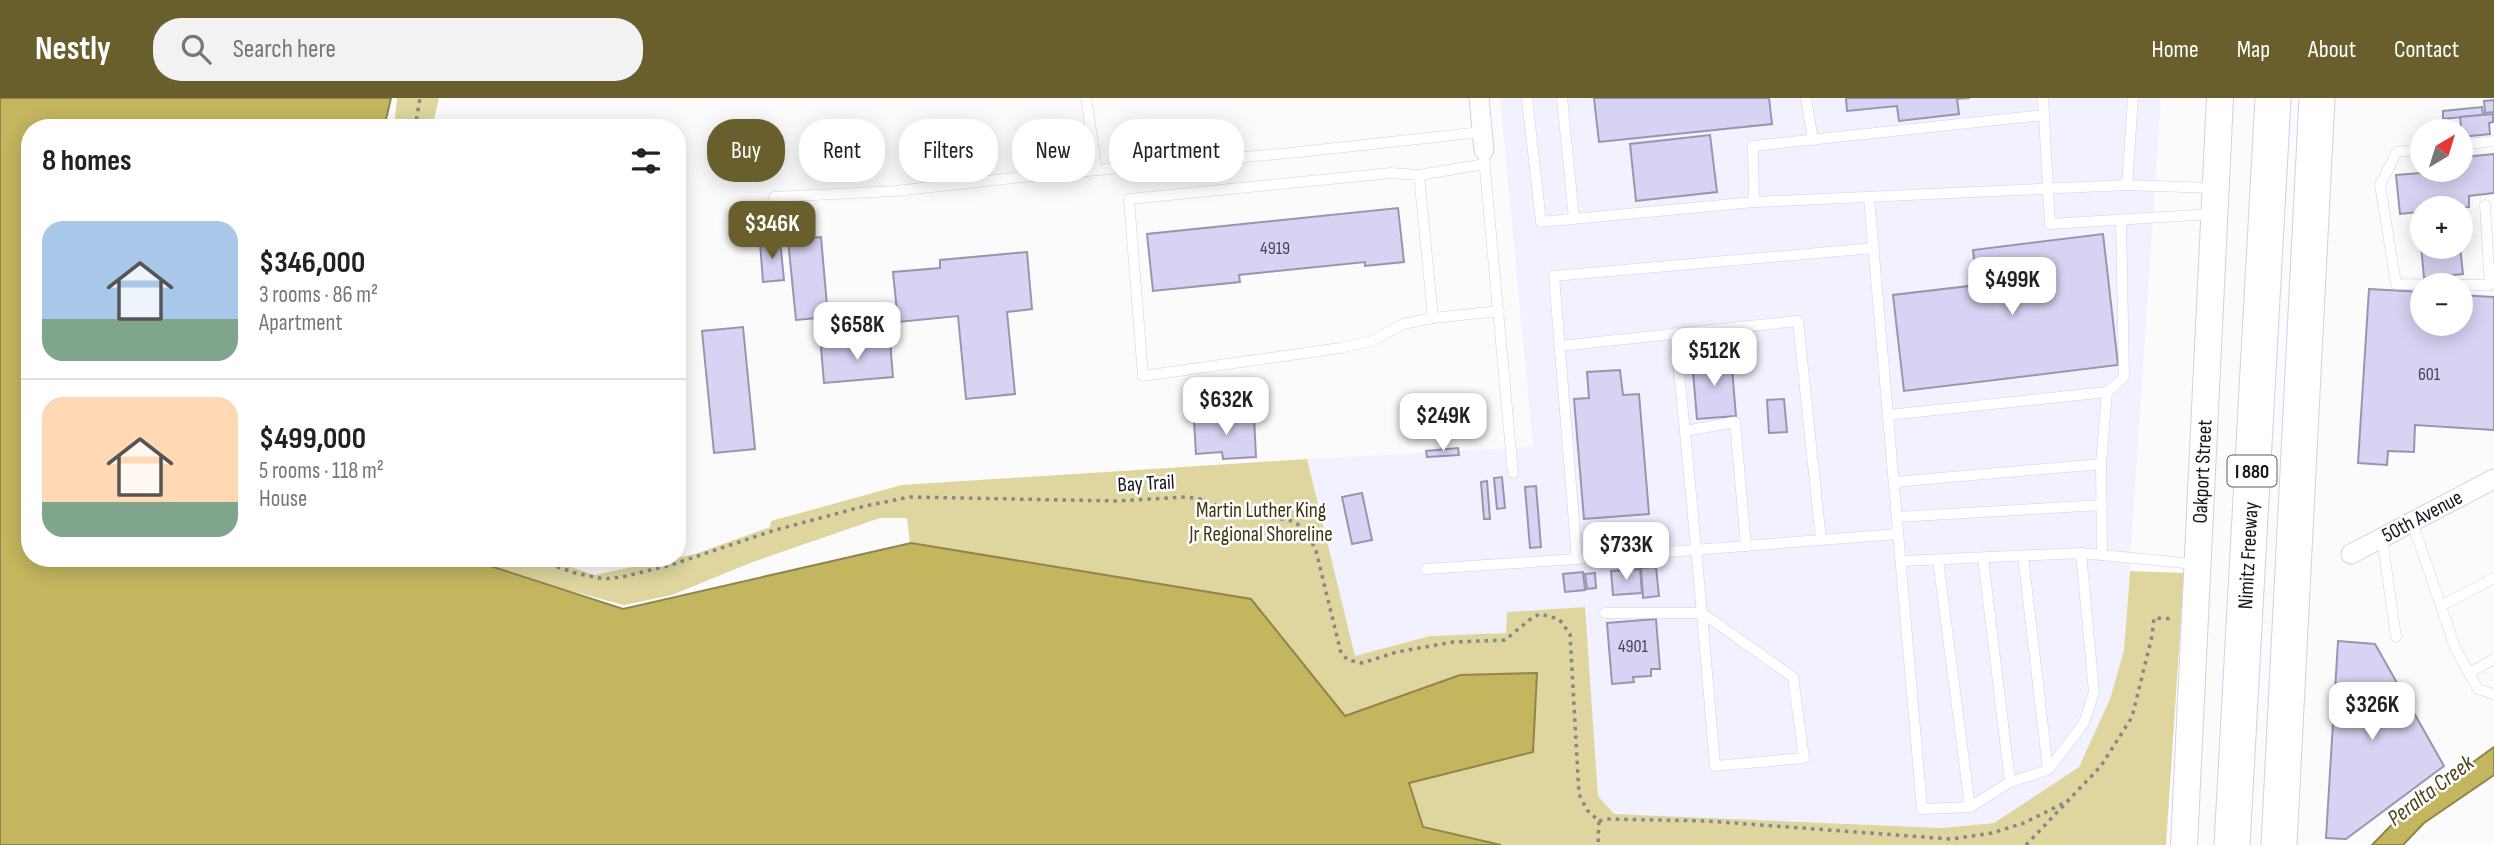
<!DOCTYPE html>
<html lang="en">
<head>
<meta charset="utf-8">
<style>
  :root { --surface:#fff; --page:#f2f2f2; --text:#222; --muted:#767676; --line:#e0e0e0; --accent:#685f2c }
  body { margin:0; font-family:"Sofia Sans Condensed",sans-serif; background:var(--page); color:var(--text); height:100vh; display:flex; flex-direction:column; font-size:26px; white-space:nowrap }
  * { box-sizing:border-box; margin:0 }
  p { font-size:23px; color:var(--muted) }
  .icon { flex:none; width:38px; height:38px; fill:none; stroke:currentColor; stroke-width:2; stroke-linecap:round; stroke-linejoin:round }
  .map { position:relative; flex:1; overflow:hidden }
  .panel { position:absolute; left:21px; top:21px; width:665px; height:448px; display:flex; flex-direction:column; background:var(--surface); border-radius:28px; box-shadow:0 4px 18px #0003 }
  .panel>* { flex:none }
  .hud { position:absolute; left:707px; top:21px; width:665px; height:63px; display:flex; gap:14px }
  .needle { width:46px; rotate:38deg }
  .tools { position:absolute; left:2410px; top:21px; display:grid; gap:14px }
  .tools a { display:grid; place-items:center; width:63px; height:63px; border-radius:50%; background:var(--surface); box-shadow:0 4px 18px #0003; font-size:35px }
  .price { position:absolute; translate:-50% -60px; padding:0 16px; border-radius:14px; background:#fff; color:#222; font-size:23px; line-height:46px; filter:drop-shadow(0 2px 4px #0008) }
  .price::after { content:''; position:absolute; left:50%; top:42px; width:21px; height:16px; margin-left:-10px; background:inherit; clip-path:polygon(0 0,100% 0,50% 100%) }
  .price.current { background:var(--accent); color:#fff }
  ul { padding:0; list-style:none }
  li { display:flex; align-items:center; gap:21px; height:175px; padding:0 21px }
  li+li { border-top:2px solid var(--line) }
  li span { display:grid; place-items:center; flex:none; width:196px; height:140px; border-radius:21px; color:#555 }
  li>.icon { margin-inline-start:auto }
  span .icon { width:84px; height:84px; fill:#fffc; stroke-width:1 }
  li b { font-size:30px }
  h2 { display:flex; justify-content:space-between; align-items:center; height:84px; padding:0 21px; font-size:30px }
  .pill { padding:0 24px; border-radius:28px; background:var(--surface); box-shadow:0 4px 18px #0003; font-size:24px; line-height:63px }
  .pill.current { background:var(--accent); color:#fff }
  header { display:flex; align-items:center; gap:42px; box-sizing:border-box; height:98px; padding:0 35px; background:var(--accent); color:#fff }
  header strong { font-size:33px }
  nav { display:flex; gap:38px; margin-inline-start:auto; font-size:24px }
  .search { width:490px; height:63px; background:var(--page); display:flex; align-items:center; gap:18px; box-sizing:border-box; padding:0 24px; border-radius:28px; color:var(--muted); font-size:26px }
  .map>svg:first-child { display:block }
  .built { fill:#f2f1ff }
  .green { fill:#ded69e; fill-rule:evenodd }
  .water { fill:#c4b65f; stroke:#90864c; stroke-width:2 }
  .building { fill:#d6d3f3; stroke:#9896af; stroke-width:2 }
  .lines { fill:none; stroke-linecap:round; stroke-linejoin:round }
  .service-casing { stroke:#d1cfe9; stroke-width:11 }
  .minor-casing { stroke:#d1cfe9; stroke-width:21 }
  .secondary-casing { stroke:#d1cfe9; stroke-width:28 }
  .motorway-casing { stroke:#d1cfe9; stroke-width:37 }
  .path { stroke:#86868b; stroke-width:3.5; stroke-dasharray:3.5 5; stroke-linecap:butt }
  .service { stroke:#fff; stroke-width:10 }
  .minor { stroke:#fff; stroke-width:19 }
  .secondary { stroke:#fff; stroke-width:26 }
  .motorway { stroke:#fff; stroke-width:35 }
  .labels { text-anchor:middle; stroke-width:5; stroke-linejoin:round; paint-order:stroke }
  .number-label { font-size:18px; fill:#474554 }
  .shield { fill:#fff; stroke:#5d5c62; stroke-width:2 }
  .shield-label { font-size:19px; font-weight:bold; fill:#17161f }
  .street-label { font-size:21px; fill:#17161f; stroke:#fff }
  .park-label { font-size:21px; fill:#3d3711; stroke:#fff }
  .water-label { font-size:23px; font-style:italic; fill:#4c4620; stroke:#fff }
</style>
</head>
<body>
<header>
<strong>Nestly</strong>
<div class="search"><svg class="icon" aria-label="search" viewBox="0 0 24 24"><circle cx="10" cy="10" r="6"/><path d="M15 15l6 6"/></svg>Search here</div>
<nav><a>Home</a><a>Map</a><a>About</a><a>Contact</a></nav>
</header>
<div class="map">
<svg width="2494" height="747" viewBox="0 0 2494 747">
  <rect width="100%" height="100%" fill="#fbfbfb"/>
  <polygon class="built" points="1500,0 2161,0 2124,552 2110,601 2079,669 1994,725 1942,730 1613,716 1598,698 1585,509 1508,514 1506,535 1430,538 1355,558 1307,361 1533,349"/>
  <g class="green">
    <polygon points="397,0 439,0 432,30 394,30"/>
    <path d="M0,312L30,460H452L475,463L511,475L478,460H546L594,477L695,456L770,429L771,423L902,387L1307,361L1355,558L1430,538L1506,535L1507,514L1585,509L1598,698L1614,716L1942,730L1994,725L2079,669L2110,601L2124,552L2130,473L2184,475L2166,747H0ZM880,420H907L910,445L623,511L564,491L624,507L672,497L750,465Z"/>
  </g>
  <g class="water">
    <polygon points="0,0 391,0 384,30 30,30 30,460 452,460 475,463 623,511 911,445 1251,501 1345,618 1460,577 1537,575 1533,654 1409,685 1423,729 1501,747 0,747"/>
    <polygon points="2494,649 2494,677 2424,725 2403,747 2372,747 2404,714"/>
  </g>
  <g class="building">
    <polygon points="1594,0 1769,0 1772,26 1599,44"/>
    <polygon points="1846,0 1970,0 1957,1 1959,16 1899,23 1897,8 1847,13"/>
    <polygon points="2494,2 2494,14 2485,15 2484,3"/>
    <polygon points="2482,9 2483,17 2443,21 2443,13"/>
    <polygon points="2493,16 2493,24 2489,25 2490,36 2462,39 2460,19"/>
    <polygon points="1710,37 1717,94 1636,103 1630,46"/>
    <polygon points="2494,56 2494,95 2469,98 2469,109 2422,110 2422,149 2460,149 2463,176 2424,180 2418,114 2400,116 2396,77 2460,72 2464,70 2464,59"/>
    <polygon points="1398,110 1404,164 1365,168 1365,164 1239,177 1240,184 1153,193 1147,136"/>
    <polygon points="2103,136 2118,267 1904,293 1893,197 1977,187 1973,152"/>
    <polygon points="821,139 828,219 796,222 788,142"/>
    <polygon points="780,142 784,182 763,184 760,144"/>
    <polygon points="1027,154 1032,211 1007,214 1015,296 966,301 958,218 898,224 893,174 940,170 940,162"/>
    <polygon points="2369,191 2422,194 2422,226 2460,226 2460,197 2494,199 2494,332 2415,327 2414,354 2388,353 2387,367 2358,365"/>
    <polygon points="743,229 755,351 714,355 702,233"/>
    <polygon points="890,243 893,279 824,285 821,249"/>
    <polygon points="1731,259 1736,318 1697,321 1692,262"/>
    <polygon points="1620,272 1623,297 1639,296 1649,416 1584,421 1574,301 1589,300 1587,274"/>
    <polygon points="1784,301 1787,334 1769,335 1767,302"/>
    <polygon points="1254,319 1256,359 1223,361 1222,354 1196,356 1194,323"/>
    <polygon points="1458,350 1459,357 1427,359 1426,353"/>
    <polygon points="1502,379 1505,410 1497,411 1494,380"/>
    <polygon points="1487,383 1490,421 1484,421 1481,384"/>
    <polygon points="1536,388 1541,449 1530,450 1525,389"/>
    <polygon points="1362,395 1372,442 1352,446 1342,399"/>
    <polygon points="1656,469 1659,498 1643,500 1641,470"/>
    <polygon points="1640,471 1642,495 1613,497 1611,473"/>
    <polygon points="1583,474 1585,492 1565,494 1563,476"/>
    <polygon points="1595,475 1596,490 1587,491 1585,476"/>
    <polygon points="1656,521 1660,571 1651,571 1651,578 1633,579 1634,584 1612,586 1607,525"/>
    <polygon points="2338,543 2375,546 2444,668 2346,741 2326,740"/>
  </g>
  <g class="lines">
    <defs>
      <g id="service">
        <polyline points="1086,0 1097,72"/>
        <polyline points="1527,0 1541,124 1754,104 2127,87"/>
        <polyline points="1562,0 1574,120"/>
        <polyline points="1806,0 1813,42"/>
        <polyline points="2043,0 2050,126 2212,116"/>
        <polyline points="2133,0 2127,87 2214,90"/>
        <polyline points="2460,47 2494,43"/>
        <polyline points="2422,51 2397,54 2380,87 2396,186 2490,187 2485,107"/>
        <polyline points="1484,60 1513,375"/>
        <polyline points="1485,66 1419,77 1391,75 1129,101 1143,278 1340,250 1372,243 1403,226 1433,220 1499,213"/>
        <polyline points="1419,77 1433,220"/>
        <polyline points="774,99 895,93 1031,78 1290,55 1482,34"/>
        <polyline points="1869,99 1922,711 1970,709 2010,684 2048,672 2084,625 2094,594 2081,455 2195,466"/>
        <polyline points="1754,104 1753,48 2044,17"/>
        <polyline points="1874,150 1554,178 1577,461 1898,436"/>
        <polyline points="1559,248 1798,223 1821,442"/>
        <polyline points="2107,294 2124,279 2121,121"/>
        <polyline points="1888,317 2107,294 2101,366"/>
        <polyline points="1685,333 1735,324 1746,448"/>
        <polyline points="1894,384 2101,366 2102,457"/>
        <polyline points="1897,419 2102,407"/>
        <polyline points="2412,424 2456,552 2478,591 2494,596"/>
        <polyline points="2382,440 2396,539"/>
        <polyline points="2023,458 2048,672"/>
        <polyline points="1983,460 2010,684"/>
        <polyline points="1938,462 1970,709"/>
        <polyline points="1901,463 2081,455"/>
        <polyline points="1426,471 1577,461"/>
        <polyline points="2441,508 2494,480"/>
        <path d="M1605,515H1702L1793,579L1804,660L1715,668C1703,524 1690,379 1675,235"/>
        <polyline points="2469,575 2494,561"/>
      </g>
      <g id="minor">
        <polyline points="1479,0 1484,52"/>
        <polyline points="2351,456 2494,381"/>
      </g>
      <g id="secondary">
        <path id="s1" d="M2184,747L2220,0"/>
      </g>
      <g id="motorway">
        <path id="s2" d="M2232,747L2273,0"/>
        <polyline points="2279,747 2317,0"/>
      </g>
    </defs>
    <use href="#service" class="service-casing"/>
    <use href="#minor" class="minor-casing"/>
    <use href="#secondary" class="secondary-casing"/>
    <use href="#motorway" class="motorway-casing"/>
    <g class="path">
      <polyline points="415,30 420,0"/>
      <polyline points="533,460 575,475 604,481 622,479 671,467 772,433 865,408 910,399 1116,403 1186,399 1200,401 1234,414 1289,422 1301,428 1309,438 1316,453 1341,555 1348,562 1362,565 1397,554 1453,544 1505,542 1533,519 1540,516 1559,521 1570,536 1579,696 1587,712 1599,723 1598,747"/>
      <polyline points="1599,723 1607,721 1707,723 1951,741 1992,735 2024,725 2068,703"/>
      <polyline points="2026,747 2101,668 2132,619 2152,538 2154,520 2174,521"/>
    </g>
    <use href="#service" class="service"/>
    <use href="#minor" class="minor"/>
    <use href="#secondary" class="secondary"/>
    <use href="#motorway" class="motorway"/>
  </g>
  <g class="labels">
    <g class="number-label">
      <text x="1275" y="156">4919</text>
      <text x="2429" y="282">601</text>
      <text x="1633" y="554">4901</text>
    </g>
    <rect class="shield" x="2227.5" y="357.5" width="49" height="31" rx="5"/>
    <g class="shield-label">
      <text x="2252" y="380">I 880</text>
    </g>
    <g class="street-label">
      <text dy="7" stroke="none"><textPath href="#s1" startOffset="374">Oakport Street</textPath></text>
      <text transform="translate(1146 385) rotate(-3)" y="7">Bay Trail</text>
      <text transform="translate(2422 418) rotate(-28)" y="7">50th Avenue</text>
      <text dy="7" stroke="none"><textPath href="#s2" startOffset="290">Nimitz Freeway</textPath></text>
    </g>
    <g class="park-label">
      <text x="1261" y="419">Martin Luther King<tspan x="1261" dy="24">Jr Regional Shoreline</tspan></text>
    </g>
    <g class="water-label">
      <text transform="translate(2430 692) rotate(-37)" y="8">Peralta Creek</text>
    </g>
  </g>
</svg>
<div class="tools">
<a><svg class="needle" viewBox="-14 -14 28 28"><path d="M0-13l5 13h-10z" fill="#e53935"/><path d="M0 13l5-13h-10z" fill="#767676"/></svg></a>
<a>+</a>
<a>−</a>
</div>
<b class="price current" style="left:772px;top:163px">$346K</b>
<b class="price" style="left:2012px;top:219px">$499K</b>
<b class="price" style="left:857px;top:264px">$658K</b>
<b class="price" style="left:1714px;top:290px">$512K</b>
<b class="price" style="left:1226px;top:339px">$632K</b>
<b class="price" style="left:1443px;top:355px">$249K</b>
<b class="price" style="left:1626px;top:484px">$733K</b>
<b class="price" style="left:2372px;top:644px">$326K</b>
<div class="hud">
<a class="pill current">Buy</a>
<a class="pill">Rent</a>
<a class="pill">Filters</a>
<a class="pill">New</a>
<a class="pill">Apartment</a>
</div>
<section class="panel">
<h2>8 homes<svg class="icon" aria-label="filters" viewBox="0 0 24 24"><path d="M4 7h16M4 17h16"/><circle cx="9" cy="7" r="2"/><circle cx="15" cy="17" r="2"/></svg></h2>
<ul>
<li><span style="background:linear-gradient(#a9c7e8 70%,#7fa58c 0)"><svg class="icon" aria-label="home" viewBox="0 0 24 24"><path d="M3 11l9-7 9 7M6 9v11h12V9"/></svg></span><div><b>$346,000</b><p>3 rooms · 86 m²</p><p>Apartment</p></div></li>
<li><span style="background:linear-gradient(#ffd9b3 75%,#7fa58c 0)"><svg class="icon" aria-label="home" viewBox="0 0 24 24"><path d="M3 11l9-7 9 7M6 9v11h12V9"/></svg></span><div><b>$499,000</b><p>5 rooms · 118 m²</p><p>House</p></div></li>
</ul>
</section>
</div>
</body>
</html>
